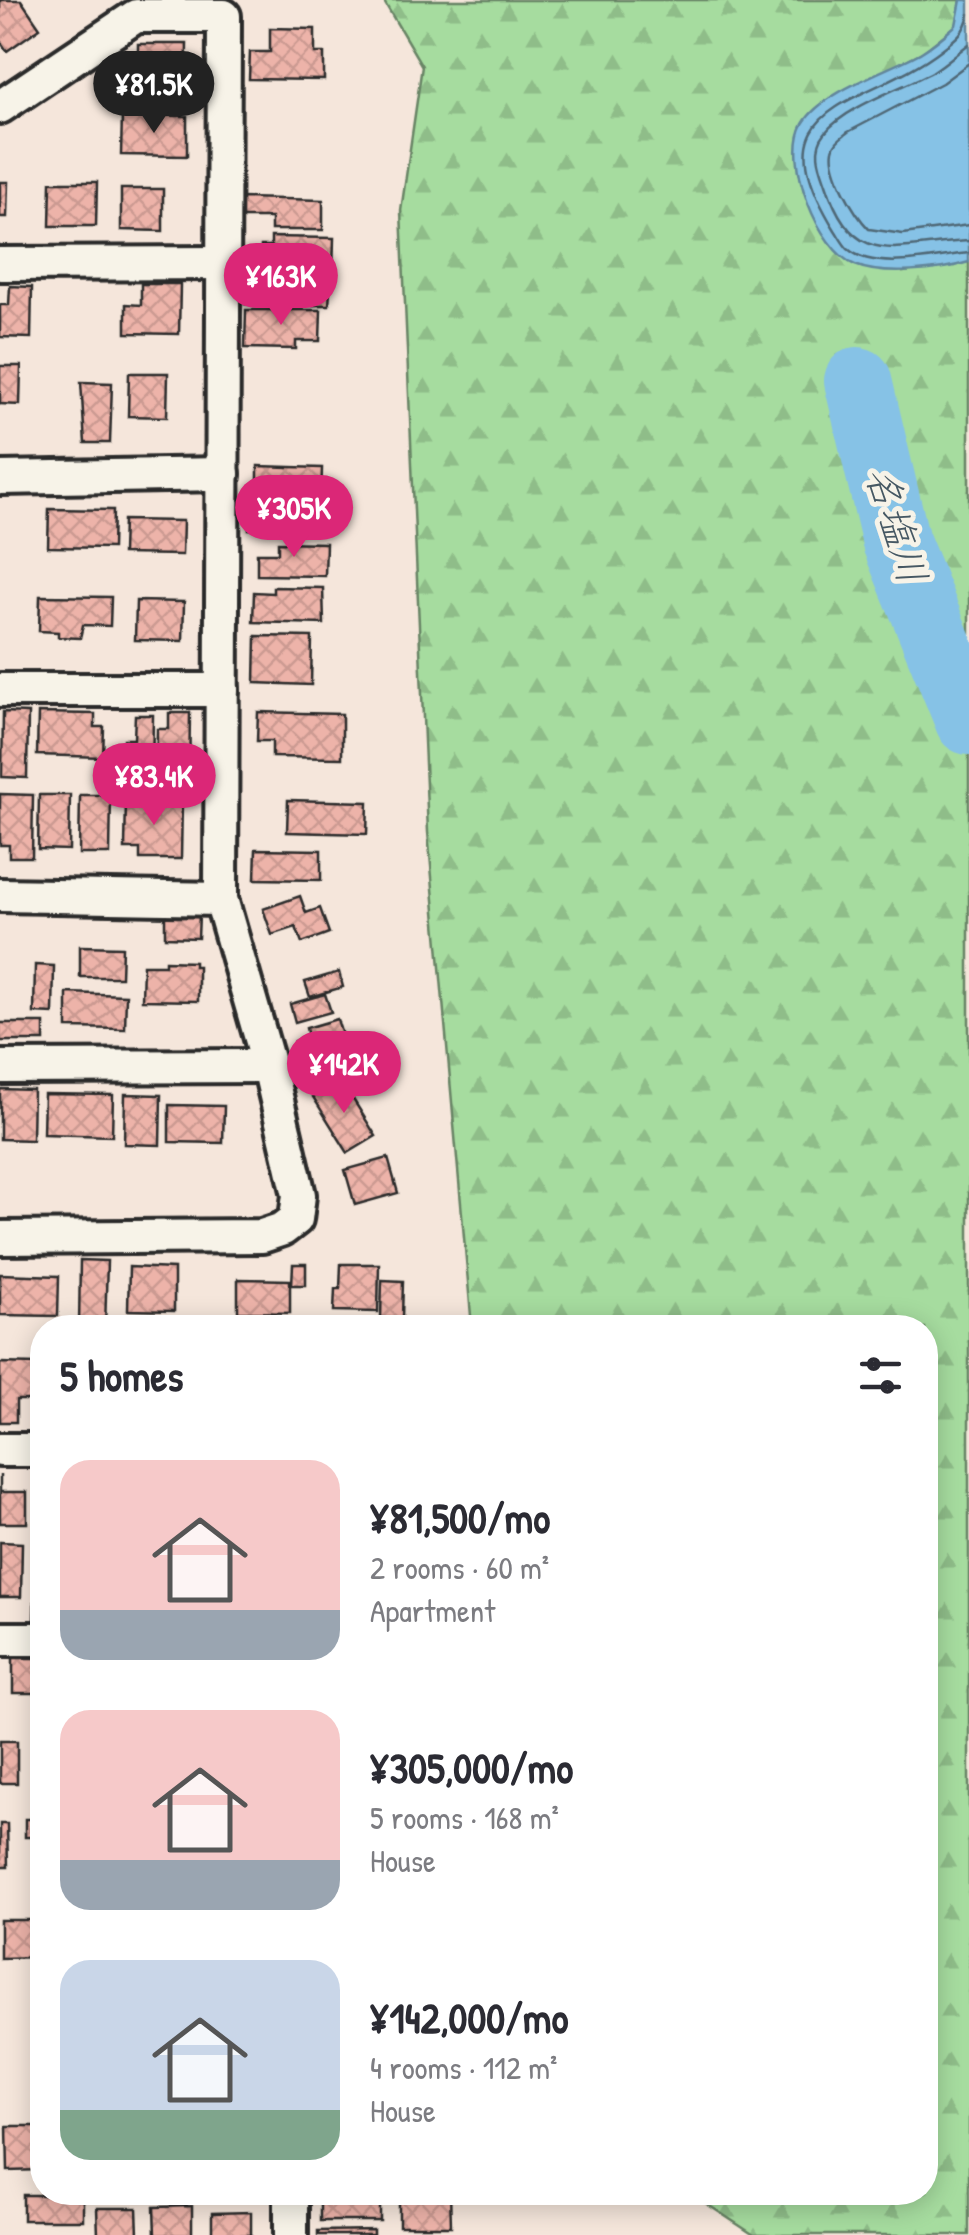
<!DOCTYPE html>
<html lang="en">
<head>
<meta charset="utf-8">
<style>
  :root { --surface:#fff; --page:#f2f2f3; --text:#2b2b33; --muted:#7c7c81; --accent:#db2777 }
  body { margin:0; font-family:"Patrick Hand","Klee One",sans-serif; background:var(--page); color:var(--text); height:100vh; display:flex; flex-direction:column; font-size:38px; white-space:nowrap }
  * { box-sizing:border-box; margin:0 }
  p { font-size:32px; color:var(--muted) }
  .icon { flex:none; width:55px; height:55px; fill:none; stroke:currentColor; stroke-width:2; stroke-linecap:round; stroke-linejoin:round }
  .map { position:relative; flex:1; overflow:hidden }
  .side { position:absolute; left:30px; top:1315px; width:908px; height:890px; display:flex; flex-direction:column; background:var(--surface); border-radius:40px; box-shadow:0 5px 25px #0003 }
  .side>* { flex:none }
  .price { position:absolute; translate:-50% -85px; padding:0 22px; border-radius:35px; background:var(--accent); color:#fff; font-size:32px; line-height:65px; filter:drop-shadow(0 2px 5px #0008) }
  .price::after { content:''; position:absolute; left:50%; top:60px; width:30px; height:22px; margin-left:-15px; background:inherit; clip-path:polygon(0 0,100% 0,50% 100%) }
  .price.active { background:#222; color:#fff }
  ul { padding:0; list-style:none }
  li { display:flex; align-items:center; gap:30px; height:250px; padding:0 30px }
  li span { display:grid; place-items:center; flex:none; width:280px; height:200px; border-radius:30px; color:#555 }
  li>.icon { margin-inline-start:auto }
  span .icon { width:120px; height:120px; fill:#fffc; stroke-width:1 }
  li b { font-size:42px }
  h2 { display:flex; justify-content:space-between; align-items:center; height:120px; padding:0 30px; font-size:42px }
  .map>svg:first-child { display:block }
  .forest { fill:url(#forest-firs); stroke:#688465; stroke-width:2.5 }
  .water { fill:#86c2e6; stroke:#62869b; stroke-width:2.5 }
  .lines { fill:none; stroke-linecap:round; stroke-linejoin:round }
  .shore { stroke:#4f6776; stroke-width:2.5 }
  .river { stroke:#86c2e6; stroke-width:68 }
  .building { fill:url(#building-cross-hatch); stroke:#2b2b2b; stroke-width:2.5 }
  .street-casing { stroke:#2b2b2b; stroke-width:40 }
  .street { stroke:#f7f3e8; stroke-width:32 }
  .labels { text-anchor:middle; stroke-width:10; stroke-linejoin:round; paint-order:stroke }
  .water-label { font-size:40px; font-style:italic; fill:#465863; stroke:#f7f3e8 }
</style>
</head>
<body>
<div class="map">
<svg width="969" height="2235" viewBox="0 0 969 2235">
  <defs>
    <pattern id="forest-firs" width="22" height="20" patternUnits="userSpaceOnUse" patternTransform="scale(2.5)"><rect width="22" height="20" fill="#a6dc9f"/><path d="M5 1l3.5 6h-7zM16 11l3.5 6h-7z" fill="#8fbd89"/></pattern>
    <pattern id="building-cross-hatch" width="8" height="8" patternUnits="userSpaceOnUse" patternTransform="scale(2.5)"><rect width="8" height="8" fill="#edb3a9"/><path d="M0 0l8 8M0 8l8-8" fill="none" stroke="#cb9a92"/></pattern>
  </defs>
  <rect width="100%" height="100%" fill="#f5e6db"/>
  <filter id="ink" filterUnits="userSpaceOnUse"><feTurbulence type="fractalNoise" baseFrequency=".01" numOctaves="2"/><feDisplacementMap in="SourceGraphic" scale="20" xChannelSelector="R" yChannelSelector="G"/><feConvolveMatrix kernelMatrix="1 2 1 2 8 2 1 2 1" color-interpolation-filters="sRGB"/></filter>
  <g filter="url(#ink)">
    <polygon class="forest" points="383,0 961,0 957,25 924,51 825,101 903,272 969,262 969,2235 754,2235 690,2193 925,2192 925,1328 472,1327 428,832 401,211 422,66"/>
    <path class="water" d="M961,0H969V262C940,271 883,277 855,265C818,249 783,161 803,124C821,92 887,71 920,53C933,45 945,35 956,25Z"/>
    <g class="lines">
      <g class="shore">
        <path d="M969,14C965,32 957,38 942,49C863,110 754,98 835,230C839,236 843,244 848,249C876,273 937,256 969,253"/>
        <path d="M969,44C957,53 945,64 932,72C902,88 845,107 825,133C812,149 820,167 826,184C854,273 899,244 969,241"/>
        <path d="M969,63L942,83L848,132C842,137 834,142 833,150C829,171 855,215 869,229L903,234L969,225"/>
      </g>
      <polyline class="river" points="858,381 896,542 969,721"/>
    </g>
    <g class="building">
      <polygon points="0,0 21,0 40,28 7,51 0,41"/>
      <polygon points="270,28 315,29 315,53 324,53 324,80 249,79 250,52 270,52"/>
      <polygon points="138,44 187,44 186,95 126,93 126,63 138,64"/>
      <polygon points="122,115 187,116 187,156 121,155"/>
      <polygon points="0,182 8,182 7,217 0,217"/>
      <polygon points="51,182 97,182 96,226 50,226"/>
      <polygon points="121,189 163,189 163,231 121,230"/>
      <polygon points="240,198 323,200 323,230 271,230 271,218 240,218"/>
      <polygon points="271,237 334,238 333,273 260,272 261,246 271,246"/>
      <polygon points="141,284 180,284 179,334 126,333 126,304 141,305"/>
      <polygon points="10,286 32,287 31,338 0,337 0,305 9,305"/>
      <polygon points="245,288 286,289 286,305 245,304"/>
      <polygon points="295,290 330,290 329,305 295,305"/>
      <polygon points="246,310 321,310 320,341 296,341 296,349 245,348"/>
      <polygon points="0,366 21,366 20,405 0,404"/>
      <polygon points="129,373 168,373 167,417 128,416"/>
      <polygon points="81,382 112,383 110,443 85,443"/>
      <polygon points="258,466 322,468 320,531 249,529 249,494 258,494"/>
      <polygon points="49,509 113,510 112,548 48,547"/>
      <polygon points="123,520 183,521 182,555 122,554"/>
      <polygon points="278,542 326,543 325,576 257,575 257,553 278,553"/>
      <polygon points="273,587 323,588 324,624 253,622 254,592 273,593"/>
      <polygon points="40,596 111,597 110,626 83,625 80,638 58,637 58,632 39,631"/>
      <polygon points="136,601 184,602 183,641 135,640"/>
      <polygon points="256,636 312,637 311,685 255,683"/>
      <polygon points="3,712 28,713 27,778 2,777"/>
      <polygon points="258,712 342,714 342,758 272,757 272,741 257,741"/>
      <polygon points="38,713 95,714 95,727 104,727 103,757 37,755"/>
      <polygon points="169,713 190,713 189,782 156,781 157,729 169,729"/>
      <polygon points="135,715 153,715 152,780 123,780 124,739 134,739"/>
      <polygon points="0,794 33,795 32,857 9,857 9,845 0,845"/>
      <polygon points="39,795 70,795 69,850 38,849"/>
      <polygon points="80,795 111,795 110,854 79,854"/>
      <polygon points="126,799 182,800 181,859 140,859 140,849 125,849"/>
      <polygon points="288,800 368,802 367,834 287,832"/>
      <polygon points="256,849 321,850 321,880 255,879"/>
      <polygon points="300,896 306,913 320,908 329,933 302,943 296,927 272,935 263,909"/>
      <polygon points="165,914 199,914 198,938 165,937"/>
      <polygon points="80,946 122,947 121,977 80,977"/>
      <polygon points="165,961 194,962 194,966 198,966 198,1001 142,1000 143,965 165,965"/>
      <polygon points="35,965 54,966 53,1014 34,1013"/>
      <polygon points="339,972 343,987 310,997 305,982"/>
      <polygon points="67,993 126,995 125,1029 67,1028"/>
      <polygon points="325,994 331,1012 295,1022 290,1004"/>
      <polygon points="337,1019 345,1045 299,1057 294,1041 308,1037 306,1028"/>
      <rect x="0" y="1023" width="44" height="18"/>
      <polygon points="340,1052 343,1065 337,1066 339,1074 298,1085 295,1073 317,1067 315,1058"/>
      <polygon points="341,1080 376,1136 348,1153 313,1097"/>
      <polygon points="0,1089 33,1090 32,1140 0,1139"/>
      <polygon points="44,1094 113,1095 112,1136 43,1134"/>
      <polygon points="125,1094 161,1095 160,1145 124,1144"/>
      <polygon points="169,1105 224,1106 223,1143 169,1142"/>
      <polygon points="388,1158 398,1193 355,1205 345,1170"/>
      <polygon points="80,1260 107,1261 105,1328 79,1328"/>
      <polygon points="293,1264 306,1264 306,1285 292,1285"/>
      <polygon points="341,1264 379,1264 378,1312 334,1311 335,1289 340,1289"/>
      <polygon points="129,1267 174,1269 174,1311 128,1310"/>
      <polygon points="0,1274 59,1276 58,1316 0,1315"/>
      <polygon points="238,1279 290,1280 290,1313 238,1312"/>
      <polygon points="382,1280 403,1281 402,1318 381,1318"/>
      <polygon points="0,1363 36,1364 35,1400 16,1400 16,1422 0,1422"/>
      <polygon points="0,1475 0,1492 27,1492 27,1523 0,1523"/>
      <polygon points="0,1542 22,1543 21,1597 0,1597"/>
      <polygon points="35,1554 42,1554 42,1619 34,1619"/>
      <rect x="13" y="1658" width="29" height="35"/>
      <rect x="0" y="1741" width="17" height="42"/>
      <rect x="25" y="1819" width="17" height="18"/>
      <polygon points="0,1824 7,1824 8,1867 0,1867"/>
      <polygon points="0,1920 42,1920 42,1957 0,1958"/>
      <polygon points="7,2126 42,2126 42,2170 8,2171"/>
      <rect x="320" y="2192" width="60" height="29"/>
      <polygon points="399,2192 450,2192 451,2226 399,2226"/>
      <rect x="23" y="2195" width="60" height="25"/>
      <polygon points="192,2206 192,2235 155,2235 154,2207"/>
      <polygon points="97,2208 137,2208 138,2235 98,2235"/>
      <polygon points="251,2212 251,2235 212,2235 212,2213"/>
      <polygon points="373,2230 373,2235 318,2235 318,2231"/>
    </g>
    <g class="lines">
      <defs>
        <g id="street">
          <polyline points="0,107 136,16 224,16 221,899 269,1066 299,1195 296,1219 283,1229 262,1236 0,1238"/>
          <polyline points="0,264 223,263"/>
          <polyline points="0,478 223,474"/>
          <polyline points="0,690 222,690"/>
          <polyline points="0,895 221,899"/>
          <polyline points="0,1067 269,1066"/>
          <polyline points="0,1450 42,1450"/>
          <polyline points="0,1639 42,1639"/>
          <polyline points="291,2192 291,2235"/>
        </g>
      </defs>
      <use href="#street" class="street-casing"/>
      <use href="#street" class="street"/>
    </g>
  </g>
  <g class="labels">
    <g class="water-label">
      <text transform="translate(897 525) rotate(73)" y="14">名塩川</text>
    </g>
  </g>
</svg>
<b class="price active" style="left:154px;top:136px">¥81.5K</b>
<b class="price" style="left:281px;top:328px">¥163K</b>
<b class="price" style="left:294px;top:560px">¥305K</b>
<b class="price" style="left:154px;top:828px">¥83.4K</b>
<b class="price" style="left:344px;top:1116px">¥142K</b>
<section class="side">
<h2>5 homes<svg class="icon" aria-label="filters" viewBox="0 0 24 24"><path d="M4 7h16M4 17h16"/><circle cx="9" cy="7" r="2"/><circle cx="15" cy="17" r="2"/></svg></h2>
<ul>
<li><span style="background:linear-gradient(#f6c9c9 75%,#9aa5b1 0)"><svg class="icon" aria-label="home" viewBox="0 0 24 24"><path d="M3 11l9-7 9 7M6 9v11h12V9"/></svg></span><div><b>¥81,500/mo</b><p>2 rooms · 60 m²</p><p>Apartment</p></div></li>
<li><span style="background:linear-gradient(#f6c9c9 75%,#9aa5b1 0)"><svg class="icon" aria-label="home" viewBox="0 0 24 24"><path d="M3 11l9-7 9 7M6 9v11h12V9"/></svg></span><div><b>¥305,000/mo</b><p>5 rooms · 168 m²</p><p>House</p></div></li>
<li><span style="background:linear-gradient(#c9d6e8 75%,#7fa58c 0)"><svg class="icon" aria-label="home" viewBox="0 0 24 24"><path d="M3 11l9-7 9 7M6 9v11h12V9"/></svg></span><div><b>¥142,000/mo</b><p>4 rooms · 112 m²</p><p>House</p></div></li>
</ul>
</section>
</div>
</body>
</html>
